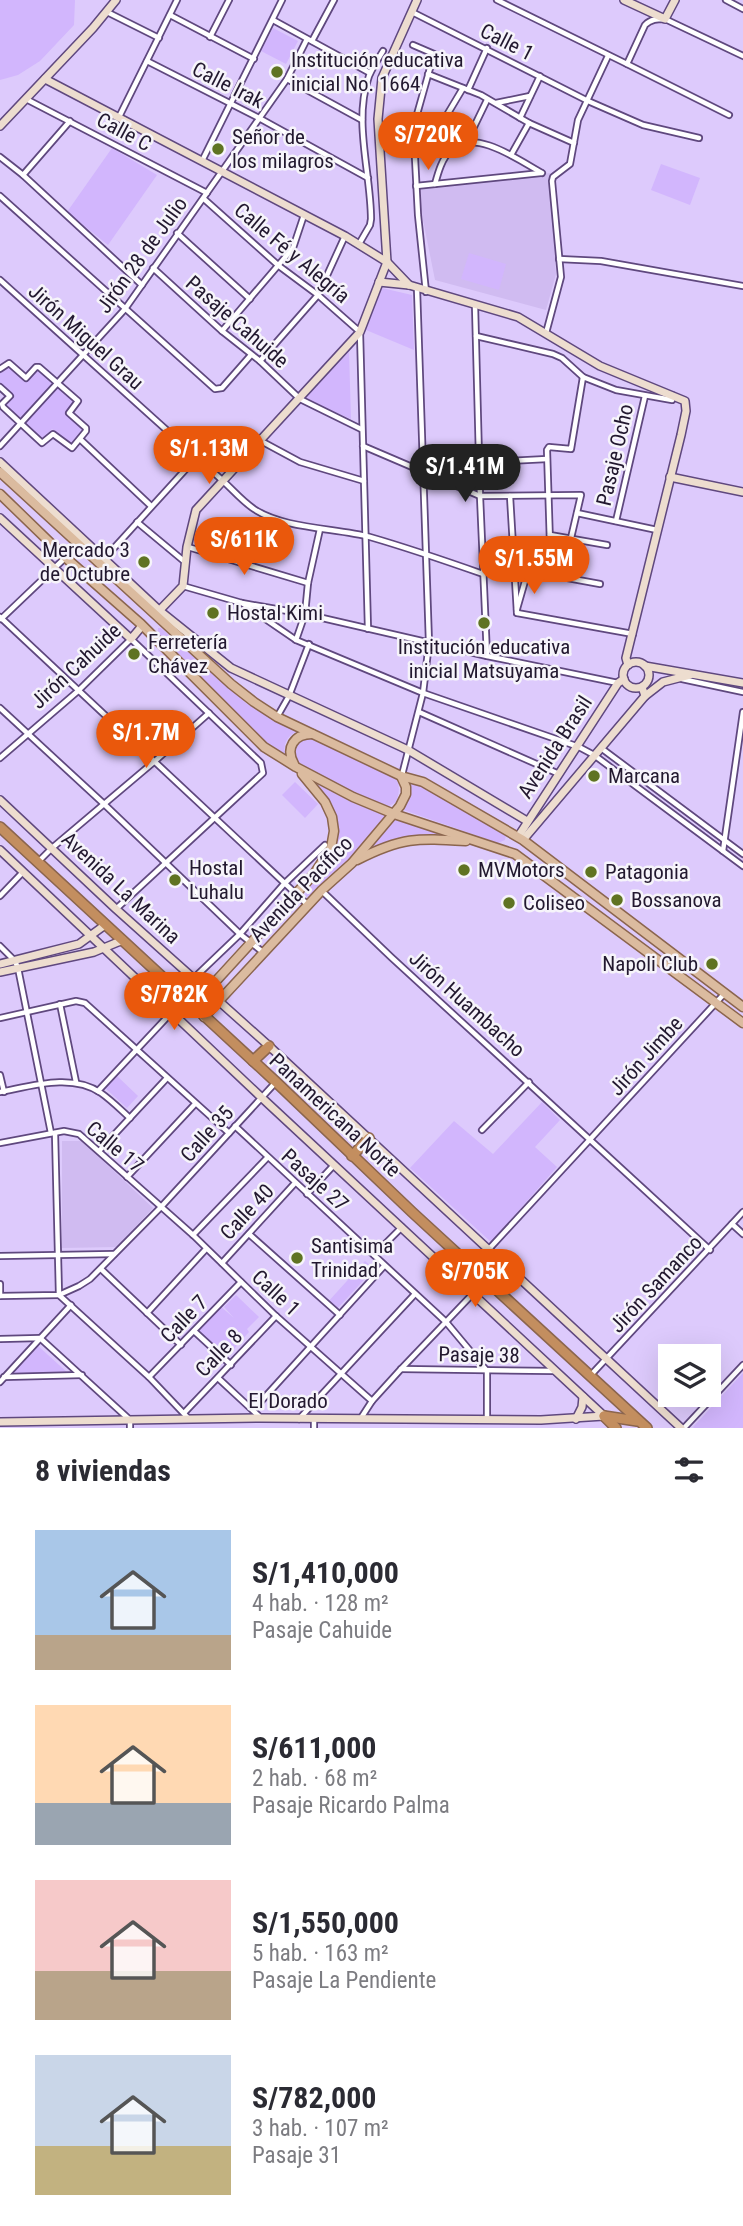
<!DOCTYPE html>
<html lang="es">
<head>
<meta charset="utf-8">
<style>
  :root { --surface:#fff; --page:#f2f2f3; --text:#2b2b33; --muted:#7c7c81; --accent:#ea580c }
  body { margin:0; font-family:"Roboto Condensed",sans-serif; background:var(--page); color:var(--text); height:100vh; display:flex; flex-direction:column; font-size:26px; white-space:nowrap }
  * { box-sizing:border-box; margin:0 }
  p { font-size:23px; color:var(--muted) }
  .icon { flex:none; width:38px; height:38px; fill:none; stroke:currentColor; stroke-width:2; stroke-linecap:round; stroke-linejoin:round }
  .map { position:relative; height:1428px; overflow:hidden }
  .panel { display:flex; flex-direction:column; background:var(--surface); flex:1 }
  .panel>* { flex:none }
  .tools { position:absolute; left:658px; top:1344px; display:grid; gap:14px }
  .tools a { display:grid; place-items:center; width:63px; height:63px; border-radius:0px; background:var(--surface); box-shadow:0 7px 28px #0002; font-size:35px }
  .price { position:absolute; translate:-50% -60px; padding:0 16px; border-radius:24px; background:var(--accent); color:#fff; font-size:23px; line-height:46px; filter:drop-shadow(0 2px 4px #0008) }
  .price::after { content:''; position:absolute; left:50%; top:42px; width:21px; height:16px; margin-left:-10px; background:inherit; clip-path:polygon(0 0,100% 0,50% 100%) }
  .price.on { background:#222; color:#fff }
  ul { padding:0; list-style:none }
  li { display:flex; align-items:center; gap:21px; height:175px; padding:0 35px }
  li span { display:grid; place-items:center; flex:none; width:196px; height:140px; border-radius:0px; color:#555 }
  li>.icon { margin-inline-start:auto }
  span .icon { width:84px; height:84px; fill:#fffc; stroke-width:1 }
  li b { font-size:30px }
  h2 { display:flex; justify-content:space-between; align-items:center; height:84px; padding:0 35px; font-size:30px }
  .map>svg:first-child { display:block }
  .built { fill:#d0bbf1 }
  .green { fill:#d2b6fd }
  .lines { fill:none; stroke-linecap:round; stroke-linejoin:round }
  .street-casing { stroke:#5f487e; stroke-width:8 }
  .secondary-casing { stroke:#5f487e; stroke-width:10 }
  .primary-casing { stroke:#8b654e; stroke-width:11 }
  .highway-casing { stroke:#8b654e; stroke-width:12 }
  .street { stroke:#fff; stroke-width:4.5 }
  .secondary { stroke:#edddcf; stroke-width:7 }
  .primary { stroke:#dbbb9f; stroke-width:8 }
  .highway { stroke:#c38e5f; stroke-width:9 }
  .poi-dot { fill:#5f7322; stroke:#f6f4fa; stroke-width:2.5 }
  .labels { text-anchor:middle; stroke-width:5; stroke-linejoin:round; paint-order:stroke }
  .street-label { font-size:21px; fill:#22182f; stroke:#f6f4fa }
  .poi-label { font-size:21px; fill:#22182f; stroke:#f6f4fa; text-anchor:start }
</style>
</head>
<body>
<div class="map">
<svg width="743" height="1428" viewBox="0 0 743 1428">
  <rect width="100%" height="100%" fill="#ddcafc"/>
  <g class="built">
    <polygon points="550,173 556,274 546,310 435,280 417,190"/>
    <polygon points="62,1141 82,1141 153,1208 117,1247 62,1248"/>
  </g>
  <g class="green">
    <polygon points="0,0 75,0 74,25 40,61 18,75 0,80"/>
    <polygon points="273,28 298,41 286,64 261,51"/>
    <polygon points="112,148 157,175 108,245 67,212"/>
    <polygon points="661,164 700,178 690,205 651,190"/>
    <polygon points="469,253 506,264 499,290 461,279"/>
    <polygon points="382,288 412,295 414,350 366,330"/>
    <polygon points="349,352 351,419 304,399"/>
    <polygon points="7,365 26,381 38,369 75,402 65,414 83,430 71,444 52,429 42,439 5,405 13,396 0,384 0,372"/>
    <path d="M158,628H161L247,704L298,731C287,735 283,744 285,755C240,726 196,672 158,633Z"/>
    <path d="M309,737L389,771C400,780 401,789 396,802L389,806C363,797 340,785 315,772C310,768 301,765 297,760C287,749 299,740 309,737Z"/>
    <polygon points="408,778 451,798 506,835 505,840 498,843 401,809 409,794"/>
    <polygon points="295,782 318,804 305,818 282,795"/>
    <path d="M313,782L353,803L389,817L316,895L307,897L305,896C307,885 318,877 324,868C344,837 338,808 313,782Z"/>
    <polygon points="395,818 447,835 420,835 405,838 362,855"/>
    <polygon points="116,1075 138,1096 127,1108 104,1087"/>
    <polygon points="542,1102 560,1120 535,1147 557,1167 491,1242 410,1168 454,1121 493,1154"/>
    <polygon points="365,1261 374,1269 336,1310 327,1303"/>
    <polygon points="236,1295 259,1317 247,1329 249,1332 226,1358 195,1330 219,1305 234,1318 224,1307"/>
    <polygon points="37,1345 69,1374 11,1374"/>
    <polygon points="743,1373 743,1428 694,1428 693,1427"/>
  </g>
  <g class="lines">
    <defs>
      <g id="street">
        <path d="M497,0L627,64L645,25C651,19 657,19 665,19L743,56"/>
        <polyline points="726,0 743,9"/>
        <polyline points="107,12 159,38"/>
        <polyline points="412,12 588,101 643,125 699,138"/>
        <polyline points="170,15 254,59"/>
        <polyline points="273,20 370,73"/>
        <polyline points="210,37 229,0"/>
        <polyline points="312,41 334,0"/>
        <polyline points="413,45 434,54 414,125 414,139 418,215 426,292"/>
        <polyline points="147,61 259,118 368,178"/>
        <polyline points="627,64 729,115"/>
        <polyline points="428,74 481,95 529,123 574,143"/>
        <polyline points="287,79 362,120"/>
        <polyline points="468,90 487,48"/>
        <polyline points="26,99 207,193"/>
        <polyline points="496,103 530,96"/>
        <polyline points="119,117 177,0"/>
        <polyline points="520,118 540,76"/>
        <polyline points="416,119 458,145"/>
        <polyline points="438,130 463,88"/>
        <polyline points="462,144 472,131 487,100"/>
        <polyline points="511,155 529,123"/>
        <polyline points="0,157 23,175 142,285"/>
        <polyline points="202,161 282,0"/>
        <polyline points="23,175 70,121"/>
        <path d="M435,184C438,173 442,158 451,150C474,127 520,161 542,173"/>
        <polyline points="416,186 541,173"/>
        <polyline points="0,196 215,389 222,388 251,355"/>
        <polyline points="204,199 279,266 318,295 360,332 368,629"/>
        <polyline points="177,233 250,299"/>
        <path d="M359,244L370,225L371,219C371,173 353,121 369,76C373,67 378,59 383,51"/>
        <polyline points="559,259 601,261 743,286"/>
        <polyline points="153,268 222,331 260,361 300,399 361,429"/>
        <path d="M0,280L222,480C233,490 242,501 254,509C284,529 336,528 370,537C408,548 446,561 483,574"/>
        <polyline points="475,305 480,496 487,656"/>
        <polyline points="222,331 293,248 304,215"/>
        <polyline points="546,333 561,277 552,181 553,177 570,164 578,120 608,56"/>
        <polyline points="476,336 553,354 562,358 583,377"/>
        <polyline points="260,361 318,295 345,236"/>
        <polyline points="0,369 9,363 26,378 36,367 39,367 78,401 69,413 86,428 86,431 72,448 53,434 42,443 3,407 2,404 10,396 0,387"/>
        <polyline points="81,440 151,506"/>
        <polyline points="261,441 300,462 364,481"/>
        <polyline points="0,446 125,309 287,79 307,39"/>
        <polyline points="363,446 480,496 581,495 571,538"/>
        <polyline points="506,461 547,459"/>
        <polyline points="510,496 517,613"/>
        <polyline points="577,513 657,530"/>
        <polyline points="616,521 645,396"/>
        <polyline points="137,522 185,562"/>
        <polyline points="550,535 607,545"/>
        <polyline points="188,547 308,583"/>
        <polyline points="103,560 196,458"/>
        <polyline points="551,575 547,450 549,447 571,449 583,377 616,390 672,400 672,395"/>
        <polyline points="183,586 242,603 305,614 487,656 618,683"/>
        <polyline points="242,603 296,640 423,693 579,747 594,755 743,866"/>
        <polyline points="517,609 527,574 551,575 600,584"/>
        <polyline points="517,613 633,634"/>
        <polyline points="0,617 308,905"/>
        <polyline points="1,619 65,558"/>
        <polyline points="296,640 305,614 308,583 320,529"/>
        <polyline points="682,679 743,692"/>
        <polyline points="0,708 104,804 240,934 264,953"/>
        <polyline points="419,712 559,774"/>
        <polyline points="277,717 289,696 309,644"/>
        <polyline points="601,748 743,854"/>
        <polyline points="0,758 78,691 131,639 261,763 263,773 116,909"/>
        <polyline points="402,775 423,693 429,643 417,289"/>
        <polyline points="723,851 743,712"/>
        <polyline points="39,861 52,848 155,761 209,713"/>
        <polyline points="322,891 391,957 710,1250"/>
        <polyline points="0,896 23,872"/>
        <polyline points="0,946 15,961 18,968 51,1133"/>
        <polyline points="193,979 240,934 284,884 325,845"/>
        <polyline points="60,1004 76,1082"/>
        <polyline points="0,1018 76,1001 85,1003 229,1133"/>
        <polyline points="0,1075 4,1092"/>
        <polyline points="98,1091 171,1013"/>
        <path d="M0,1092C32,1086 72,1073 101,1093C111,1100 121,1110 130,1118"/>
        <polyline points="235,1126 446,1322 487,1371 487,1419"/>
        <polyline points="482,1130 529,1082"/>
        <polyline points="55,1133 59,1295 149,1377 189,1419"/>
        <polyline points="0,1143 64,1131 79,1134 193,1235 276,1316 372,1401"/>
        <polyline points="99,1151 167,1078"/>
        <polyline points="127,1177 195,1104"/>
        <polyline points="307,1194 334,1165"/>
        <polyline points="732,1224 743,1234"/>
        <polyline points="249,1234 340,1315"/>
        <polyline points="193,1235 267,1158"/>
        <polyline points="489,1249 724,994"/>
        <polyline points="374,1255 402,1227"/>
        <polyline points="0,1256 114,1254"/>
        <polyline points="222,1263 295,1183"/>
        <polyline points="101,1269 181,1345"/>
        <polyline points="0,1284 0,1296"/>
        <polyline points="0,1296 59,1295 79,1286 90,1279 161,1207 276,1082"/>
        <polyline points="147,1313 206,1249"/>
        <polyline points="194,1331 231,1365"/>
        <polyline points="0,1339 40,1338 130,1420 130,1428"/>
        <polyline points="401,1369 554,1371"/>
        <polyline points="590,1376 743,1212"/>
        <polyline points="4,1377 82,1375"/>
        <polyline points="149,1377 241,1282"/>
        <polyline points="218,1378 261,1418"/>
        <polyline points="0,1382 71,1305"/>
        <polyline points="254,1409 384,1266"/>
        <polyline points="184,1413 276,1316"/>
        <polyline points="314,1418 314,1428"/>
        <polyline points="361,1418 372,1401 401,1369 486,1280"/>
        <polyline points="299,1419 415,1294"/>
        <polyline points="684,1428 743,1365"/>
      </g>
      <g id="secondary">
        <polyline points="624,0 665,19 675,0"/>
        <polyline points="45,79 345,236 387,262 409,285"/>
        <polyline points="0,126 93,28 116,0"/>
        <polyline points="379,282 409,285 518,317 600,366 685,401 686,411 681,435 626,658 628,665"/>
        <polyline points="0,462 160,611 231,668 408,750 527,821"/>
        <polyline points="670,477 743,492"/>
        <polyline points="0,518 131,639 142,626"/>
        <polyline points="156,614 183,586 187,547 196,510 360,332 387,262 378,119 382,78 417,0"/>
        <circle cx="636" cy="675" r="13"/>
        <polyline points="645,666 743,683"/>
        <polyline points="645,696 663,682 690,675"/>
        <polyline points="0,800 116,909 269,1046 681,1428"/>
        <polyline points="518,837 618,683 624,679"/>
        <polyline points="523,840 645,696 642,687"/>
        <polyline points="0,850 261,1097 604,1416"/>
        <polyline points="0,964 79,944 105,925"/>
        <polyline points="0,972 94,952 123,940"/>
        <polyline points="576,1419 582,1407 583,1397"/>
        <polyline points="0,1422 261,1418 541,1420 604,1416"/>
      </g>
      <g id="primary">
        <polyline points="0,472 231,684 254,702 277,717 401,776 423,782 523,840 743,1007"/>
        <polyline points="0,494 66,558 141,624 264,747 296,767 353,797 394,814 515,854 743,1023"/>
        <path d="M294,764C285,748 294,734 312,734"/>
        <path d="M357,860C402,837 417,838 466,841"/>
        <polyline points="193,1006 314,874 331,848 334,831 332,817 325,802 302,774"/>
        <polyline points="204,1017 322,890 352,863 400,806 406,794 406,787 401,776"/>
      </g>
      <g id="highway">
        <polyline points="0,827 276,1082 412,1212 647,1428"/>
        <polyline points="253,1061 269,1046"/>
        <polyline points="352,1156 369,1138"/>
        <polyline points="604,1416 637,1421"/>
        <polyline points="604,1416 616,1428"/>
      </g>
    </defs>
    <use href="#street" class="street-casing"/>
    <use href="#secondary" class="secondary-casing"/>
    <use href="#primary" class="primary-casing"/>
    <use href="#highway" class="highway-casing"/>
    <use href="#street" class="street"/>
    <use href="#secondary" class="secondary"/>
    <use href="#primary" class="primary"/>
    <use href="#highway" class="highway"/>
  </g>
  <g class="poi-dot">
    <circle cx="277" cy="72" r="7"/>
    <circle cx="218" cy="149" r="7"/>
    <circle cx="144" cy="562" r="7"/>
    <circle cx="213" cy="613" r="7"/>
    <circle cx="484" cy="623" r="7"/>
    <circle cx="134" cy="654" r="7"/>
    <circle cx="594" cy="776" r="7"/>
    <circle cx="464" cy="870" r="7"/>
    <circle cx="591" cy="872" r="7"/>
    <circle cx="175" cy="880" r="7"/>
    <circle cx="617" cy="900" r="7"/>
    <circle cx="509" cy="903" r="7"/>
    <circle cx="712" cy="964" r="7"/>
    <circle cx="297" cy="1258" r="7"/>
  </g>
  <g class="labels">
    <g class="street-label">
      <text transform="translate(507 42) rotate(27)" y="7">Calle 1</text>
      <text transform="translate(228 85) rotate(27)" y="7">Calle Irak</text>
      <text transform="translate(124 132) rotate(28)" y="7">Calle C</text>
      <text transform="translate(292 253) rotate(40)" y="7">Calle Fé y Alegría</text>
      <text transform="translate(142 255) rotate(-54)" y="7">Jirón 28 de Julio</text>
      <text transform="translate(237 322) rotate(41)" y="7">Pasaje Cahuide</text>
      <text transform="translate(86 337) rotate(42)" y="7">Jirón Miguel Grau</text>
      <text transform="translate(615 455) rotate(-77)" y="7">Pasaje Ocho</text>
      <text transform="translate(76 666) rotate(-43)" y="7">Jirón Cahuide</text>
      <text transform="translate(555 747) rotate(-57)" y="7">Avenida Brasil</text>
      <text transform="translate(121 888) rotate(43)" y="7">Avenida La Marina</text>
      <text transform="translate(301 889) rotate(-46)" y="7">Avenida Pacífico</text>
      <text transform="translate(467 1004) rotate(42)" y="7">Jirón Huambacho</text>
      <text transform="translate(646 1056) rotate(-48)" y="7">Jirón Jimbe</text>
      <text transform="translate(335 1115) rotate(43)" y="7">Panamericana Norte</text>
      <text transform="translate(207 1134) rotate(-48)" y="7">Calle 35</text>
      <text transform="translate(115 1147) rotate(40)" y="7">Calle 17</text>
      <text transform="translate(315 1180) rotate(42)" y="7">Pasaje 27</text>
      <text transform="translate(247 1212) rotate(-47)" y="7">Calle 40</text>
      <text transform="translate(656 1284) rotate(-47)" y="7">Jirón Samanco</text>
      <text transform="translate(276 1293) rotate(43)" y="7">Calle 1</text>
      <text transform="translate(184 1319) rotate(-46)" y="7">Calle 7</text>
      <text transform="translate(219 1353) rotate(-46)" y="7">Calle 8</text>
      <text transform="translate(479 1355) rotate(1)" y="7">Pasaje 38</text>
      <text x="288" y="1408">El Dorado</text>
    </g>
    <g class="poi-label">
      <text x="291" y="67">Institución educativa<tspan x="291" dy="24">inicial No. 1664</tspan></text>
      <text x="232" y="144">Señor de<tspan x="232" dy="24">los milagros</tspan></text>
      <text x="130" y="557" text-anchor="end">Mercado 3<tspan x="130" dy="24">de Octubre</tspan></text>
      <text x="227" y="620">Hostal Kimi</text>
      <text x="148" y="649">Ferretería<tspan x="148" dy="24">Chávez</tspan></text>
      <text x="484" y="654" text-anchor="middle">Institución educativa<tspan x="484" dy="24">inicial Matsuyama</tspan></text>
      <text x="608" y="783">Marcana</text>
      <text x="189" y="875">Hostal<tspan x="189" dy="24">Luhalu</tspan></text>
      <text x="478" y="877">MVMotors</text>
      <text x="605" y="879">Patagonia</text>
      <text x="631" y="907">Bossanova</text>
      <text x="523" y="910">Coliseo</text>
      <text x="698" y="971" text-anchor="end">Napoli Club</text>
      <text x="311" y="1253">Santisima<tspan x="311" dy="24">Trinidad</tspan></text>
    </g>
  </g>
</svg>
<div class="tools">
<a><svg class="icon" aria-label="layers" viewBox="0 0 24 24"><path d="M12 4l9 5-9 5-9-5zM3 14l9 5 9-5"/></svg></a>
</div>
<b class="price" style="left:428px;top:172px">S/720K</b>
<b class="price" style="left:209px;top:486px">S/1.13M</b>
<b class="price on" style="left:465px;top:504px">S/1.41M</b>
<b class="price" style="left:244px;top:577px">S/611K</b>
<b class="price" style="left:534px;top:596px">S/1.55M</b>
<b class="price" style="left:146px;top:770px">S/1.7M</b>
<b class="price" style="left:174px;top:1032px">S/782K</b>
<b class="price" style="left:475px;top:1309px">S/705K</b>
</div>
<section class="panel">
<h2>8 viviendas<svg class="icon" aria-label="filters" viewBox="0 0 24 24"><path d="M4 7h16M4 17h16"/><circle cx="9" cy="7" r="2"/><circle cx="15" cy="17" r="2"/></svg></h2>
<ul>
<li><span style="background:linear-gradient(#a9c7e8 75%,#b9a48a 0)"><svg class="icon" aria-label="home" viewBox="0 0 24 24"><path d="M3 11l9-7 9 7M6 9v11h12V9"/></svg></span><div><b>S/1,410,000</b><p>4 hab. · 128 m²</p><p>Pasaje Cahuide</p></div></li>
<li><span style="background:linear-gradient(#ffd9b3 70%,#9aa5b1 0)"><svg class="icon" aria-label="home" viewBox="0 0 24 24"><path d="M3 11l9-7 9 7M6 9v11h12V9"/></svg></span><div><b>S/611,000</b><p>2 hab. · 68 m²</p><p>Pasaje Ricardo Palma</p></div></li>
<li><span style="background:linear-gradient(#f6c9c9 65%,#b9a48a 0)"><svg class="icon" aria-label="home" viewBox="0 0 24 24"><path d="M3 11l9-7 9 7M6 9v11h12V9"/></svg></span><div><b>S/1,550,000</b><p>5 hab. · 163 m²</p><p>Pasaje La Pendiente</p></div></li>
<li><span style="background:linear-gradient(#c9d6e8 65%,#c2b280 0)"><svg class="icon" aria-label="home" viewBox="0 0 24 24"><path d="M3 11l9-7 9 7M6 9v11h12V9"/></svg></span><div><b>S/782,000</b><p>3 hab. · 107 m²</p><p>Pasaje 31</p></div></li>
</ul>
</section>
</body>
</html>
